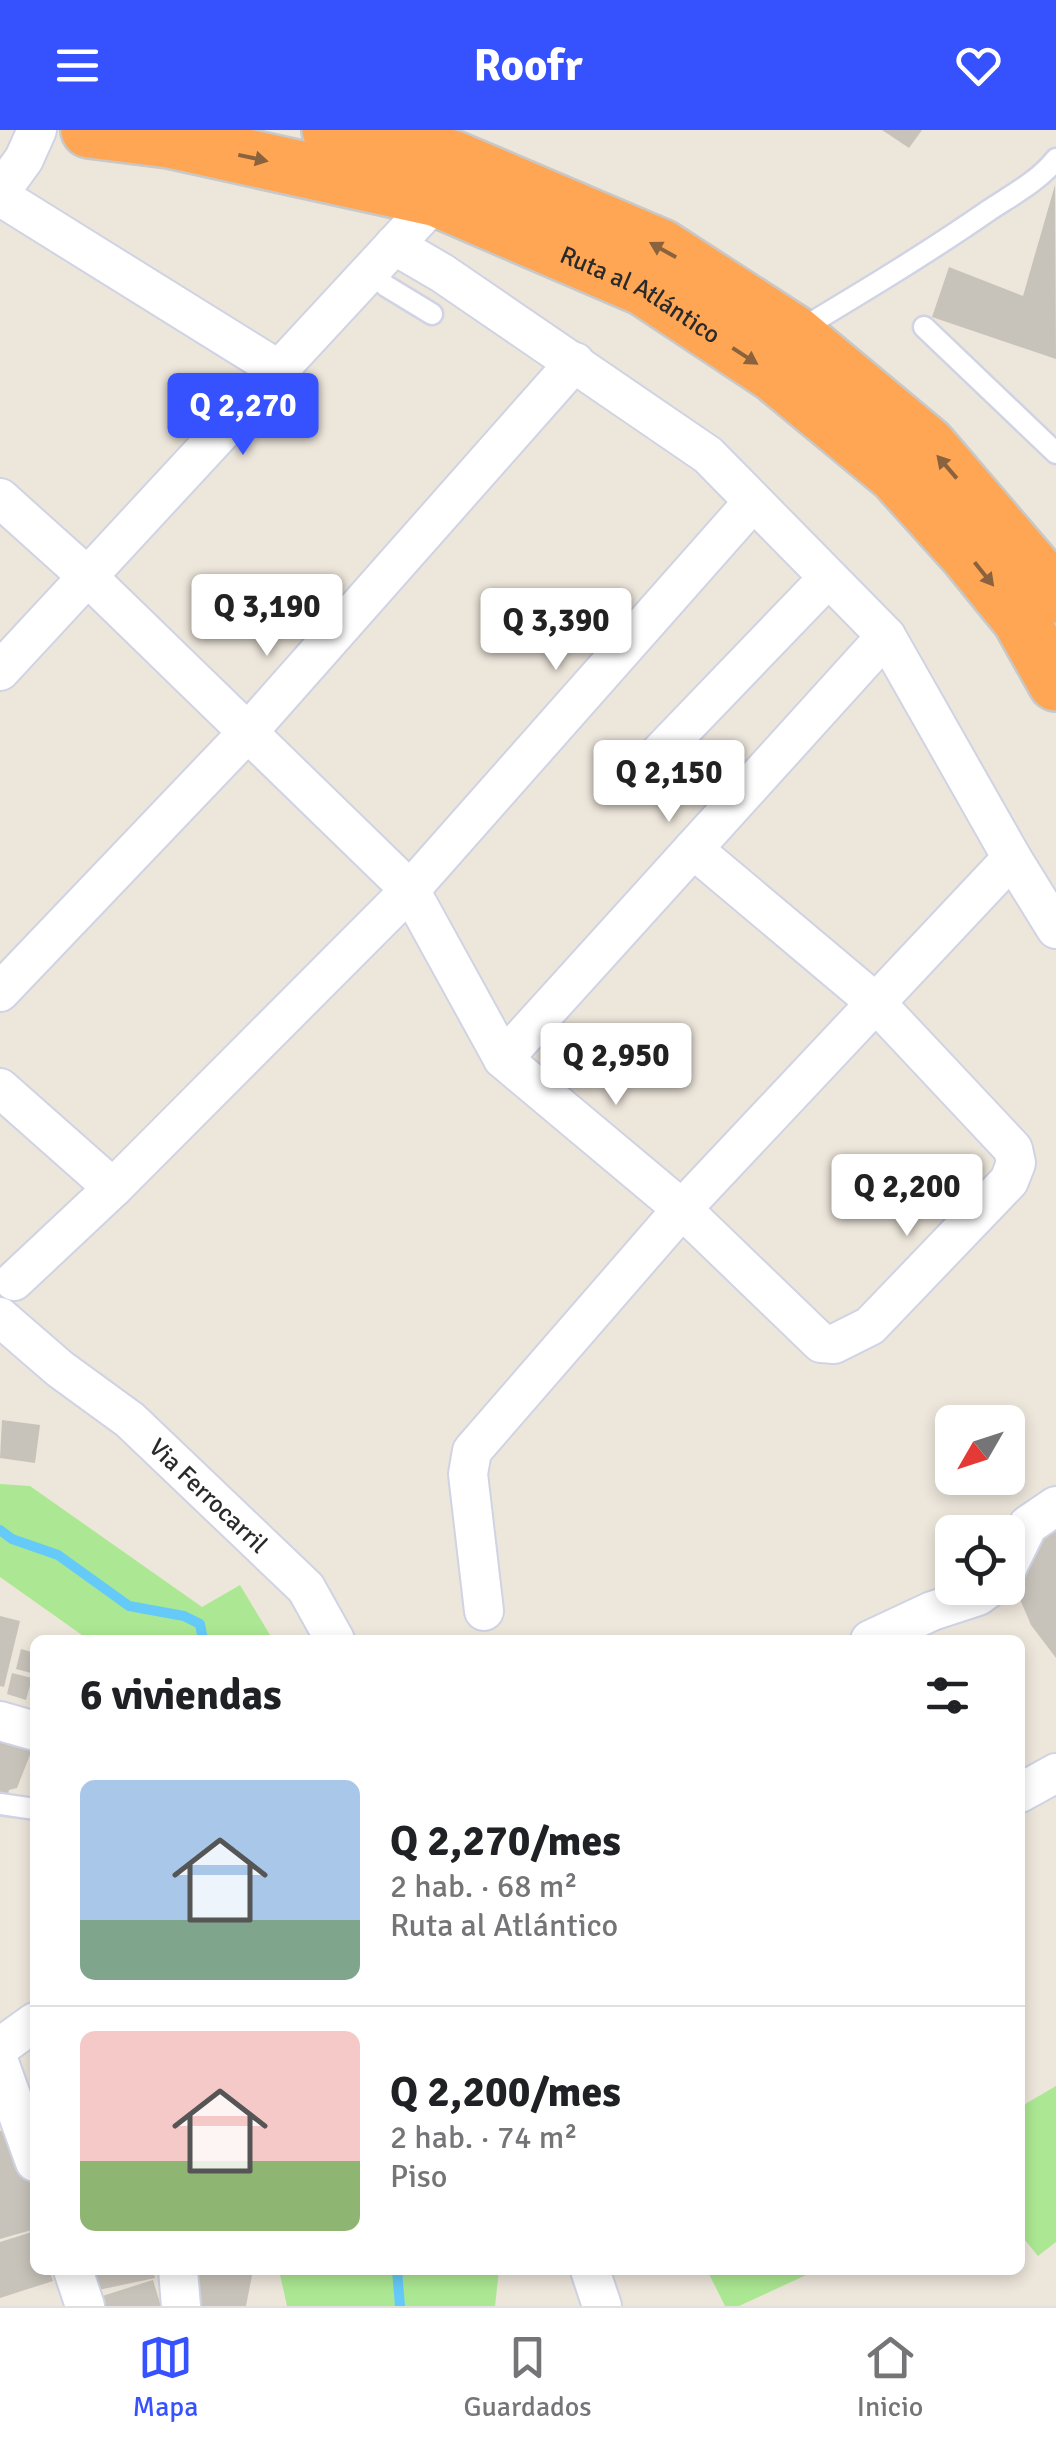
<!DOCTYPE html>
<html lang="es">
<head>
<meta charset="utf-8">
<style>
  :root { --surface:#fff; --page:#f2f2f2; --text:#202124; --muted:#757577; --line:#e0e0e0; --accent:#3652ff }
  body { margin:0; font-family:Signika,sans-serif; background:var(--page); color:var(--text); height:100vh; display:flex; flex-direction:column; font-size:38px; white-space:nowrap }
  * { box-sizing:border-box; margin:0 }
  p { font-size:32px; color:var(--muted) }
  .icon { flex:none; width:55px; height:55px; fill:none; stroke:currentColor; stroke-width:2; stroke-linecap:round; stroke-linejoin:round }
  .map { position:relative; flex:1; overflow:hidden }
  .sheet { position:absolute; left:30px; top:1505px; width:995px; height:640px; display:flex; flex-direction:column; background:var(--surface); border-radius:15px; box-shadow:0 5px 15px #0003 }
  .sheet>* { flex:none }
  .needle { width:65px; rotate:231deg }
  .tools { position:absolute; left:935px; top:1275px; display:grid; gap:20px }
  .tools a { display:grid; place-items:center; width:90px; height:90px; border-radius:15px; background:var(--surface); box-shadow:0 5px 15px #0003; font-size:50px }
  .price { position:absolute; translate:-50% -85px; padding:0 22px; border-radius:10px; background:#fff; color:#222; font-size:32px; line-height:65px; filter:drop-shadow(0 2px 5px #0008) }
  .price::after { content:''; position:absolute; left:50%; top:60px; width:30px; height:22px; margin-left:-15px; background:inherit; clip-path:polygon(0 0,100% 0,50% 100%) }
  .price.on { background:var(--accent); color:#fff }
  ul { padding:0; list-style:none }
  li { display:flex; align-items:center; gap:30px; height:250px; padding:0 50px }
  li+li { border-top:2px solid var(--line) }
  li span { display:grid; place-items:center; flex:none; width:280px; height:200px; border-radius:15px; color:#555 }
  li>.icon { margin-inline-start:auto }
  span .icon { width:120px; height:120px; fill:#fffc; stroke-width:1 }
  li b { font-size:42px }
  h2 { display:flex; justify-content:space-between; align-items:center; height:120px; padding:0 50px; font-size:42px }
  header { display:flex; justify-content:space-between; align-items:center; height:130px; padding:0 50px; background:var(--accent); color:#fff; font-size:45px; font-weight:700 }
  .tab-bar { display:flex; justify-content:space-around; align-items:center; height:140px; border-top:2px solid var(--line); background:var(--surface); font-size:28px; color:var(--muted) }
  .tab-bar a { display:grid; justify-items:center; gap:5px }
  .tab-bar .on { color:var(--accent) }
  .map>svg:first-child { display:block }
  .green { fill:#ace893 }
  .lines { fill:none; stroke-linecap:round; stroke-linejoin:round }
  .stream { stroke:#65caf8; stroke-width:10 }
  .building { fill:#c8c3ba }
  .lane-casing { stroke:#d0d3e4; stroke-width:25 }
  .street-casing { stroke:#d0d3e4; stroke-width:42 }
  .highway-casing { stroke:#c8c8c8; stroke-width:60 }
  .lane { stroke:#fff; stroke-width:20 }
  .street { stroke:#fff; stroke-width:38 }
  .highway { stroke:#ffa654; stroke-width:55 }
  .oneway { fill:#8a623d }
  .labels { text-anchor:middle; stroke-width:8; stroke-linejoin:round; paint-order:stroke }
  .street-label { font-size:25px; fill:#2a2a2a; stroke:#fff }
</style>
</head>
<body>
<header><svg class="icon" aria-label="menu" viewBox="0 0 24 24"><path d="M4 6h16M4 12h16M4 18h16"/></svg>Roofr<svg class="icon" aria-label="heart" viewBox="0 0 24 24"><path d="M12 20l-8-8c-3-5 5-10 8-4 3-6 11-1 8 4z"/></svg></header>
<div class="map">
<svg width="1056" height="2176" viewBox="0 0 1056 2176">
  <rect width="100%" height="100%" fill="#ede6db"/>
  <g class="green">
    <polygon points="0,1354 30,1356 202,1477 240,1455 273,1510 89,1510 0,1447"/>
    <polygon points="1056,1956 1056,2112 1038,2126 1020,2104 1020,1977"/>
    <polygon points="279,2140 499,2140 495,2176 287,2176"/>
    <polygon points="707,2140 817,2140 739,2176 725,2176"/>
  </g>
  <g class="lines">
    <g class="stream">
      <polyline points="0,1400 12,1409 58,1425 129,1476 184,1486 200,1494 203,1510"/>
      <polyline points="397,2140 400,2176"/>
    </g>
  </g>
  <g class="building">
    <polygon points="882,0 922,0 909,18"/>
    <polygon points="1055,55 1056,229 932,187 949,137 1023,166"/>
    <polygon points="2,1290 40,1295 35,1333 0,1328"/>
    <polygon points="1056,1381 1056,1528 1031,1495 1019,1467 1017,1452 1018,1431"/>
    <polygon points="0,1486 20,1491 4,1557 0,1556"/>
    <polygon points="21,1519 35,1523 35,1544 16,1539"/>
    <polygon points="12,1543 32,1548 26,1570 7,1564"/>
    <polygon points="0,1599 35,1612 17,1658 9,1660 6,1672 0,1668"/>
    <polygon points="16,1996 35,2059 35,2099 0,2109 0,2001"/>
    <polygon points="35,2101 35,2140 49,2140 53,2151 0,2168 0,2112"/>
    <polygon points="85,2140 153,2140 155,2148 89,2162"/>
    <polygon points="193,2140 253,2140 246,2176 199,2176"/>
    <polygon points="153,2150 161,2176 102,2176 99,2167"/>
  </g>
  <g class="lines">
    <defs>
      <g id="lane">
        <polyline points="370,141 386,156 432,184"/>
        <polyline points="924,197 1056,323"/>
        <path d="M796,202C861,163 926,124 988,81C1012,65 1039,51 1056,29"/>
        <polyline points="0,1674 35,1679"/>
      </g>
      <g id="street">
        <polyline points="1,67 279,240"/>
        <polyline points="0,68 3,58 24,29 37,0"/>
        <polyline points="394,115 442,143 708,325 886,506 1012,728 1056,799"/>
        <polyline points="0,368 88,447 410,760 503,929 682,1079 821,1213 834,1214 870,1196 1009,1051 1016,1033 1013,1019 875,872 693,719"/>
        <polyline points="0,541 437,69"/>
        <polyline points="655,628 828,448"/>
        <polyline points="0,862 247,603 575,232"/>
        <polyline points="503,929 886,506"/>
        <polyline points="0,958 113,1058"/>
        <polyline points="14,1151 113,1058 410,760 753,372"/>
        <path id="s1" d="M0,1187L60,1239L130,1290L306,1458L335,1510"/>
        <polyline points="1008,1436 1028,1395 1056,1376"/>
        <polyline points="484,1481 468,1344 472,1321 682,1079 1012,728"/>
        <polyline points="870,1510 932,1481 978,1466 989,1458"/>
        <polyline points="0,1591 35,1601"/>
        <polyline points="1020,1663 1056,1643"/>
        <polyline points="0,1917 35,1892"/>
        <polyline points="0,1935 35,2032"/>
        <polyline points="73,2140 85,2176"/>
        <polyline points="178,2140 181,2176"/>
        <polyline points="590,2140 602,2176"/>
      </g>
      <g id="highway">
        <path id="s2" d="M89,0L169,10L437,69L644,158L774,244L896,345L968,425L1020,489L1056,553"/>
        <polyline points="330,0 452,28 661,117 794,203 928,315 1056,465"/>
      </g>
    </defs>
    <use href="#lane" class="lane-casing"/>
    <use href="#street" class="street-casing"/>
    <use href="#highway" class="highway-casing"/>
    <use href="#lane" class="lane"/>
    <use href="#street" class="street"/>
    <use href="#highway" class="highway"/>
  </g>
  <defs><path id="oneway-solid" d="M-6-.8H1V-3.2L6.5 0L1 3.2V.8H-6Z" transform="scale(2.5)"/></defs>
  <g class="oneway">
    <use href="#oneway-solid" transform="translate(253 28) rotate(12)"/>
    <use href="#oneway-solid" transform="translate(663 120) rotate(-151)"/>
    <use href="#oneway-solid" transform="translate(745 226) rotate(33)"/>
    <use href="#oneway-solid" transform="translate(947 337) rotate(-131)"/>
    <use href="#oneway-solid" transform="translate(984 444) rotate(51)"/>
  </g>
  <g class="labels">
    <g class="street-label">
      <text dy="9" stroke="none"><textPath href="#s2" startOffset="580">Ruta al Atlántico</textPath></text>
      <text dy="9" stroke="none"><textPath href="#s1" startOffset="275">Via Ferrocarril</textPath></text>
    </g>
  </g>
</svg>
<div class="tools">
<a><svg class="needle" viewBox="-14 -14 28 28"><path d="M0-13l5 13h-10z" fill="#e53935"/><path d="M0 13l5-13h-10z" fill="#757577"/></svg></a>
<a><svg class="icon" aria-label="locate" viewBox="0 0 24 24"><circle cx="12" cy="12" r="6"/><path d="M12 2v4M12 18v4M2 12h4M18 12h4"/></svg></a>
</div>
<b class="price on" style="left:243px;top:328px">Q 2,270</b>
<b class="price" style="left:267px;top:529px">Q 3,190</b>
<b class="price" style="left:556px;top:543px">Q 3,390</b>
<b class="price" style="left:669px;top:695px">Q 2,150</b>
<b class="price" style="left:616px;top:978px">Q 2,950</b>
<b class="price" style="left:907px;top:1109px">Q 2,200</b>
<section class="sheet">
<h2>6 viviendas<svg class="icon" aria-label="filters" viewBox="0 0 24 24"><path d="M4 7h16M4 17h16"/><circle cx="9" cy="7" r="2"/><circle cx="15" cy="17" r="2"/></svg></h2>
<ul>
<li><span style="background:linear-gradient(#a9c7e8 70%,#7fa58c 0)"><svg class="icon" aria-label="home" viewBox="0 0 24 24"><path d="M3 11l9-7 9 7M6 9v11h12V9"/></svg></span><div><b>Q 2,270/mes</b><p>2 hab. · 68 m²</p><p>Ruta al Atlántico</p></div></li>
<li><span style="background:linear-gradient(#f6c9c9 65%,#8fb573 0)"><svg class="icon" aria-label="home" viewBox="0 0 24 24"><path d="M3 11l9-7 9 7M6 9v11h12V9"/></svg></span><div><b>Q 2,200/mes</b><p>2 hab. · 74 m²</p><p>Piso</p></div></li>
</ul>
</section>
</div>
<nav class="tab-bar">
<a class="on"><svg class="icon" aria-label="map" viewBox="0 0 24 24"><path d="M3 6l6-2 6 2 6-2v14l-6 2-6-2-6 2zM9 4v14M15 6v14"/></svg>Mapa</a>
<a><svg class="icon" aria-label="saved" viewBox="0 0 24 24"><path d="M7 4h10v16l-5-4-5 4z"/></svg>Guardados</a>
<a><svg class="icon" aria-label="home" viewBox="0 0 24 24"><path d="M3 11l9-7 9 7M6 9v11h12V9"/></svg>Inicio</a>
</nav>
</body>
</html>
